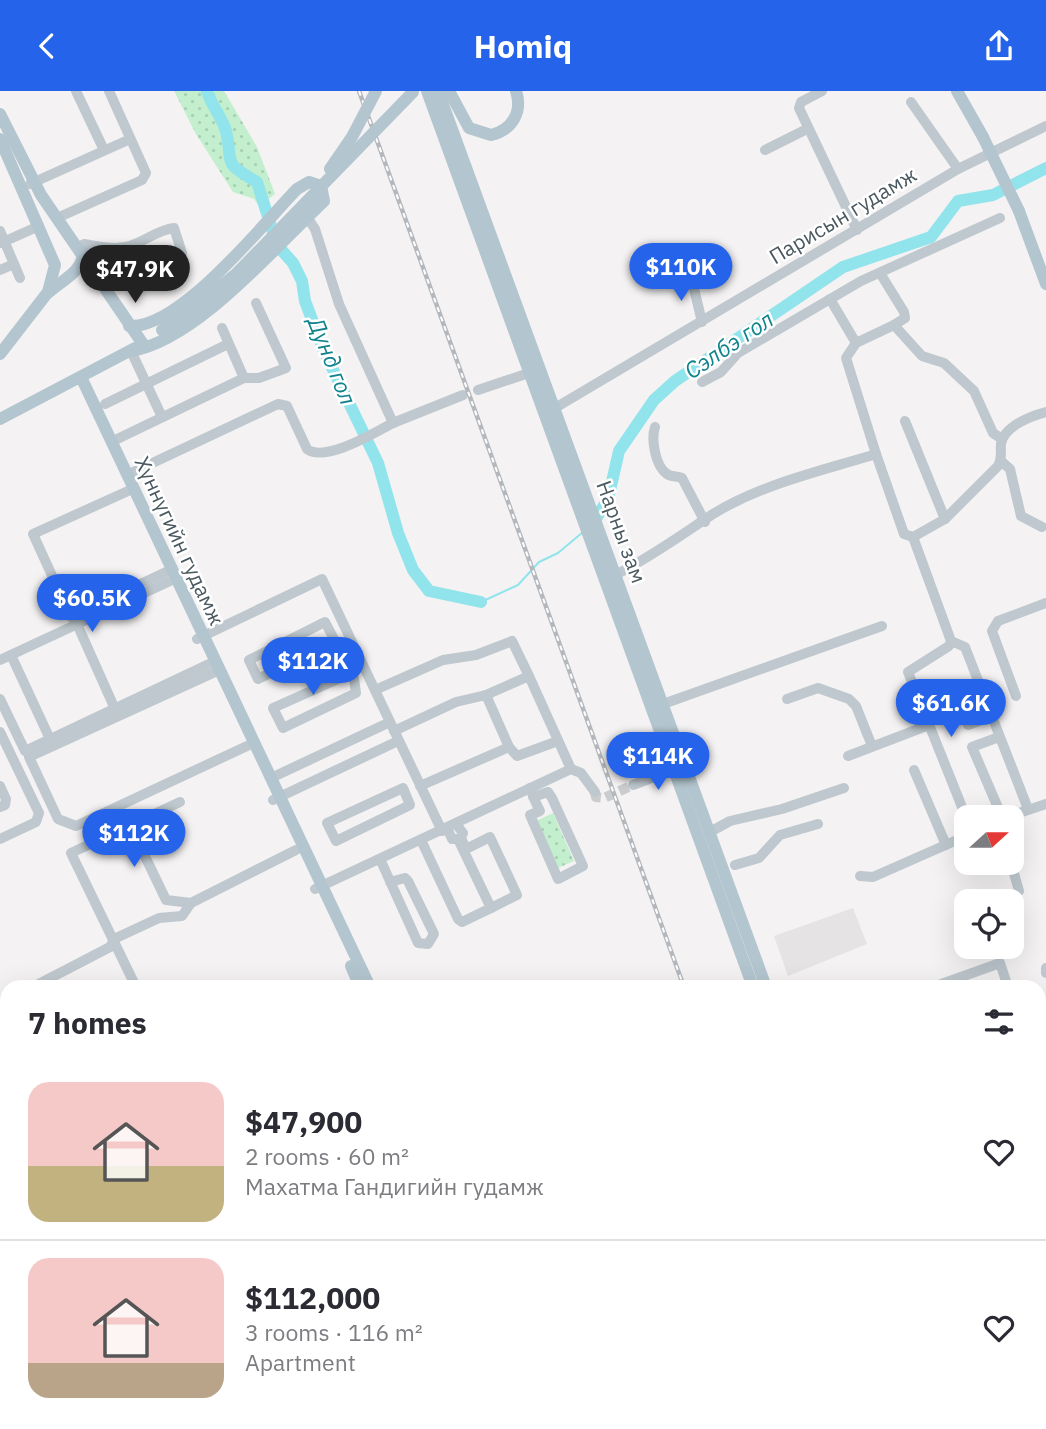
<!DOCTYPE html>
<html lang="en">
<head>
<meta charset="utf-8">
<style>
  :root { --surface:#fff; --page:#f2f2f3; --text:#2b2b33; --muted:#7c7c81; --line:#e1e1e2; --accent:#2563eb }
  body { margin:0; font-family:"IBM Plex Sans",sans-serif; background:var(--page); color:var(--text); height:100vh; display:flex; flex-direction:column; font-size:26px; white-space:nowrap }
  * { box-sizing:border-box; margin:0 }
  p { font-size:23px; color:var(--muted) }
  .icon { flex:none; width:38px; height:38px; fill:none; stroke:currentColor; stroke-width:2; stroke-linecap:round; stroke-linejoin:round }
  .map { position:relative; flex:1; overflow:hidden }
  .details { position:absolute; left:0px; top:889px; width:1046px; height:450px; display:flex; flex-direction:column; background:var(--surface); border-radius:21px 21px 0 0; box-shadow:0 7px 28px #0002 }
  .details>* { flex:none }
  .needle { width:46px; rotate:69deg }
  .tools { position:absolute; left:954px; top:714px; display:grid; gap:14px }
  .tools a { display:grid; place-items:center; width:70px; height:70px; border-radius:14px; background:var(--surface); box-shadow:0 7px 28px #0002; font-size:35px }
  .price { position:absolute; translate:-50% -60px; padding:0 16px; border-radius:24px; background:var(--accent); color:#fff; font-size:23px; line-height:46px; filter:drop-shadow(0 2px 4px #0008) }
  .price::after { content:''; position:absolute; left:50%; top:42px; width:21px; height:16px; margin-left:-10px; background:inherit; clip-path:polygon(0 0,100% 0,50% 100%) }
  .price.active { background:#222; color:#fff }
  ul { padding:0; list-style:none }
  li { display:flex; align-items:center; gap:21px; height:175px; padding:0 28px }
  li+li { border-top:2px solid var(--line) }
  li span { display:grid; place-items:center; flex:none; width:196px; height:140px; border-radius:21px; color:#555 }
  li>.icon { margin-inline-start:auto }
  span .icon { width:84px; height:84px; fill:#fffc; stroke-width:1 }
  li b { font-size:30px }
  h2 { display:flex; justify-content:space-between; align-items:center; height:84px; padding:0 28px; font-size:30px }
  header { display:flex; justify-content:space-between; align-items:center; height:91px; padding:0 28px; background:var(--accent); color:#fff; font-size:32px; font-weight:700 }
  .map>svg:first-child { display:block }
  .commercial { fill:#eae6e0 }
  .education { fill:#e5e3e4 }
  .green { fill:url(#green-dots) }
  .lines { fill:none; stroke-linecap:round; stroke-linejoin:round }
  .stream { stroke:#91e4eb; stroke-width:2 }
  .river { stroke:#91e4eb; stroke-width:12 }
  .minor-tunnel { stroke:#cacccd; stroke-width:10; stroke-dasharray:10 5; stroke-linecap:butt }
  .minor { stroke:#bec8ce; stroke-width:10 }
  .major { stroke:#b3c5cf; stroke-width:12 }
  .rail-casing { stroke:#b4b8bc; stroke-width:4.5 }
  .rail { stroke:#fff; stroke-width:2; stroke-dasharray:5; stroke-linecap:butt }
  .major-bridge { stroke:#b3c5cf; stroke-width:12 }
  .labels { text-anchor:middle; stroke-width:5; stroke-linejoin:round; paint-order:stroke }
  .street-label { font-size:21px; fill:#4a585f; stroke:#fff }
  .water-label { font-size:23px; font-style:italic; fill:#10838d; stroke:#fff }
</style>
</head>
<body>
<header><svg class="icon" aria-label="back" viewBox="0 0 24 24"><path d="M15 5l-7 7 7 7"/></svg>Homiq<svg class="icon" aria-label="share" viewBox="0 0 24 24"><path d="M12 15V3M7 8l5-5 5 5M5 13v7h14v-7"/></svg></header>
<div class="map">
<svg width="1046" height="1338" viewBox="0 0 1046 1338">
  <defs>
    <pattern id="green-dots" width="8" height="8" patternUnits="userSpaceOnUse" patternTransform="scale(1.75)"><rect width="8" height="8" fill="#c3efce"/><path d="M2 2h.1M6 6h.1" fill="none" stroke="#a9cfb3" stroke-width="1.8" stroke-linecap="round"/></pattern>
  </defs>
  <rect width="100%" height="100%" fill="#f4f2f2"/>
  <polygon class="commercial" points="1046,1275 1046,1338 940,1338 938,1332 1040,1332 1040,1277"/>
  <polygon class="education" points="853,817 867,853 788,885 774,845"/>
  <g class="green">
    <polygon points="174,0 224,0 257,56 275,103 259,115 254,108 233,101 196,43"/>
    <polygon points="553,722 574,770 558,777 536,730"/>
    <polygon points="0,1004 7,1012 7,1332 293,1332 297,1338 0,1338"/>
  </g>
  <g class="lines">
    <polyline class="stream" points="481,511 518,494 539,471 558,462 583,441"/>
    <g class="river">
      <path d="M207,0C211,14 223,28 226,40C234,73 220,70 257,91L277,154L293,172L302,190L305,210L324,260L378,372L398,442L413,479L429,500L481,511"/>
      <polyline points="592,434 608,408 619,360 654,309 675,290 843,176 931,146 958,110 993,104 1046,77"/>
    </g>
    <polyline class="minor-tunnel" points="595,701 596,706 604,707 633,694"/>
    <g class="minor">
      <polyline points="76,0 104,59"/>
      <polyline points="822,0 801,11 799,17 857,139"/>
      <polyline points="911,11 958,78"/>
      <polyline points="765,59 807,38"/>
      <polyline points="30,93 128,49"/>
      <polyline points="307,126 315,138 339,213 393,332 463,304"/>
      <polyline points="57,127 142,89 146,82 109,0"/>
      <polyline points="0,140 20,187"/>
      <polyline points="1,152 39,135"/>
      <path d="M79,156L84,153C97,155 111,159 125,156C142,153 156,139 174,137L182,162L124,194H116L106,182L97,155"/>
      <polyline points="0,179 14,173"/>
      <polyline points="880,182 904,221 905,227 894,234 922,265 944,272 974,300 993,342 1002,348"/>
      <polyline points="691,185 702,231"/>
      <polyline points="830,208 856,252 846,267 876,363"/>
      <polyline points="222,237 244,287"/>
      <polyline points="856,252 894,234"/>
      <polyline points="131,260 162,326"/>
      <polyline points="702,291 721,281 738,262 861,190 1000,127"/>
      <polyline points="478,299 529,282"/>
      <polyline points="105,313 228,253"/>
      <polyline points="555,317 958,78 1046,35"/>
      <polyline points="905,330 945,428"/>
      <path d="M655,336C651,348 655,375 667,383C671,386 677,385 682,387L705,431"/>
      <polyline points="111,351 244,287 259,287 286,277 256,212"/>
      <polyline points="1001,370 1010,378 1021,425 1042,436"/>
      <path d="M127,384L278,313L287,315L307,358C325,372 374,342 393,332"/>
      <polyline points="128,400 33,443 71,526 166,481"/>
      <polyline points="913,446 951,550 965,556 1028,718"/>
      <path d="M617,483C651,466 681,444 713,423C762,393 821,380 876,363L904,443L913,446L945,428L998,375C1003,366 1000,362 1001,353C1004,335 1031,325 1046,321"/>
      <polygon points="325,531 335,550 258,588 249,569"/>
      <polyline points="77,533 115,618"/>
      <polyline points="197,548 322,488 442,740"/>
      <polyline points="951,550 949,555 908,581 966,726"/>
      <polyline points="11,564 50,648"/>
      <polyline points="0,569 170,490"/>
      <polyline points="213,582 29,666 58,728 76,735 247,655"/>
      <polygon points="347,584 354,588 356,602 283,637 273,617"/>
      <polyline points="375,599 443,569 476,564 512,550 529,585"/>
      <polyline points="486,604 509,656 517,665 558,650"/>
      <polyline points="1016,605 992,540 998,530 1046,512"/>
      <polyline points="0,608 25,660 209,573"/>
      <polyline points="787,608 818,597 849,608 856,615 872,655"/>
      <polyline points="663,613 882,535"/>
      <polyline points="968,634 992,625"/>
      <polyline points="394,640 456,611 486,604 529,585 571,678"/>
      <polyline points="0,641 39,722 36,731 0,748"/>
      <polyline points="999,646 972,656 1002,726"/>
      <polyline points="848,665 929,634"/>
      <polyline points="914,679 946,754"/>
      <polyline points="271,687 390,631"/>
      <polyline points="633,694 672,679"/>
      <polyline points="0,695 6,708 5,714 0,716"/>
      <polyline points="420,695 509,656"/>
      <polygon points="403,697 410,714 336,750 327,732"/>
      <path d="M530,697C533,705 536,713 540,720L530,724L558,788L583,775L552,707L548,701L533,706"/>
      <polyline points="273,709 398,650"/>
      <polyline points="1007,726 1046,713"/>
      <polyline points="130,734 166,809 191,812"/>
      <polyline points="447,737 452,748 458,748 491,817 517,804 490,746 466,758 461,747 463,742 456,733"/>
      <polyline points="710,741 730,730 782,718 844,697"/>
      <polyline points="421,749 458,828 462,831 491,817"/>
      <polyline points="380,768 418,852 428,853 434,843 408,790 405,787 390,791"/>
      <polyline points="1011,772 1019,800"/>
      <polyline points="735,774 759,767 780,744 818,733"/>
      <polyline points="860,785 873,786 966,745"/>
      <polyline points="315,798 571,678 581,682 595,701"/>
      <polyline points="114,848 159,827 182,825 191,812 296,759"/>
      <polyline points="1046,877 1046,882"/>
      <polyline points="33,896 110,856 114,849"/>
      <polyline points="136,896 71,762 180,711"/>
      <polyline points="430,896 434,896"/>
      <polyline points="933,896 1000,872 1008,896"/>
      <polyline points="1040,925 1046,923"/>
      <polyline points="1040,938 1046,935"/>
      <polyline points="1040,982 1046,979"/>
    </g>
    <g class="major">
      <polyline points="427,0 753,896"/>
      <polyline points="438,0 766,896"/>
      <path d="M449,0L469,37L491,44C512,39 523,21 516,0"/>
      <polyline points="957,0 983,46"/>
      <polyline points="0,23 41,104 143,253"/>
      <polyline points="0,48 55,174 48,201 0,263"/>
      <polyline points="1019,120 1046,193"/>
      <path d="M49,201C62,189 83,181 83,161"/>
      <path d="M129,235C180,238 262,134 297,98L309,91L321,95L324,110C276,155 197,249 131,260"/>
      <polyline points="162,239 188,222"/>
      <polyline points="81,286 370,896"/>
      <polyline points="0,328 135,257"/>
      <polyline points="351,875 360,896"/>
      <polyline points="0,979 7,987"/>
      <polyline points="0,994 7,1001"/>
      <polyline points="1040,1119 1046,1117"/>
      <polyline points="1040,1129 1046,1127"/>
      <polyline points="309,1332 315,1338"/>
      <polyline points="322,1332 327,1338"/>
      <polyline points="913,1332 915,1338"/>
      <polyline points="925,1332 927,1338"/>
      <polyline points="505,1338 517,1332"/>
      <polyline points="531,1338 543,1332"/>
    </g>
    <defs>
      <g id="rail">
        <polyline points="359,0 684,896"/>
        <polyline points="840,1332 842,1338"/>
      </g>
    </defs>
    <use href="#rail" class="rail-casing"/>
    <use href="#rail" class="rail"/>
    <g class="major-bridge">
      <polyline points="983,46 1019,120"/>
      <polyline points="330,78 352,46 376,0"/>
      <polyline points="188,222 236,183 413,1"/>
    </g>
  </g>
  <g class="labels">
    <g class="street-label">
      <text transform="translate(843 125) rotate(-31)" y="7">Парисын гудамж</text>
      <text transform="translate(621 441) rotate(70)" y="7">Нарны зам</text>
      <text transform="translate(179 450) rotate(65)" y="7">Хүннүгийн гудамж</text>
    </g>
    <g class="water-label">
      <text transform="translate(729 254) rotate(-34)" y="8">Сэлбэ гол</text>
      <text transform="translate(332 270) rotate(68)" y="8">Дунд гол</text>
    </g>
  </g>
</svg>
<div class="tools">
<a><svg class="needle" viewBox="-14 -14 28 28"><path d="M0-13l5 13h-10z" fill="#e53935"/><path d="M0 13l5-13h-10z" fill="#7c7c81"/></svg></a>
<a><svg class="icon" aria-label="locate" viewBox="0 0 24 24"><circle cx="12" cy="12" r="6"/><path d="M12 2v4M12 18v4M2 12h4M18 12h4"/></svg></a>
</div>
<b class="price" style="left:681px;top:212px">$110K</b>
<b class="price active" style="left:135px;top:214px">$47.9K</b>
<b class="price" style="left:92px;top:543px">$60.5K</b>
<b class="price" style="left:313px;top:606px">$112K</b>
<b class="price" style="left:951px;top:648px">$61.6K</b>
<b class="price" style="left:658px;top:701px">$114K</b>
<b class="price" style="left:134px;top:778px">$112K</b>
<section class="details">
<h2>7 homes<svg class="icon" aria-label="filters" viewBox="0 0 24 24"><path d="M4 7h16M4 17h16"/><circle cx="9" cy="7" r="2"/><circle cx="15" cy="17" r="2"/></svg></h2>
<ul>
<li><span style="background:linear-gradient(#f6c9c9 60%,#c2b280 0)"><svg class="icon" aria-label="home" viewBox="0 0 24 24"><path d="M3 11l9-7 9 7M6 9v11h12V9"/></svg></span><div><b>$47,900</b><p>2 rooms · 60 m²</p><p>Махатма Гандигийн гудамж</p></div><svg class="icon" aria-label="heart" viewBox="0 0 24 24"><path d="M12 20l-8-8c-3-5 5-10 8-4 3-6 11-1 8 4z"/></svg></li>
<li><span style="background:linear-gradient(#f6c9c9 75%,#b9a48a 0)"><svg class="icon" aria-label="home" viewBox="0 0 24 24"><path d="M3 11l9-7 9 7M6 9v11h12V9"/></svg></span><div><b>$112,000</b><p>3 rooms · 116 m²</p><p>Apartment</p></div><svg class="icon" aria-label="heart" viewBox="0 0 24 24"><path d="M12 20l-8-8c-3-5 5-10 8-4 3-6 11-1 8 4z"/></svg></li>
</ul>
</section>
</div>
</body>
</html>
